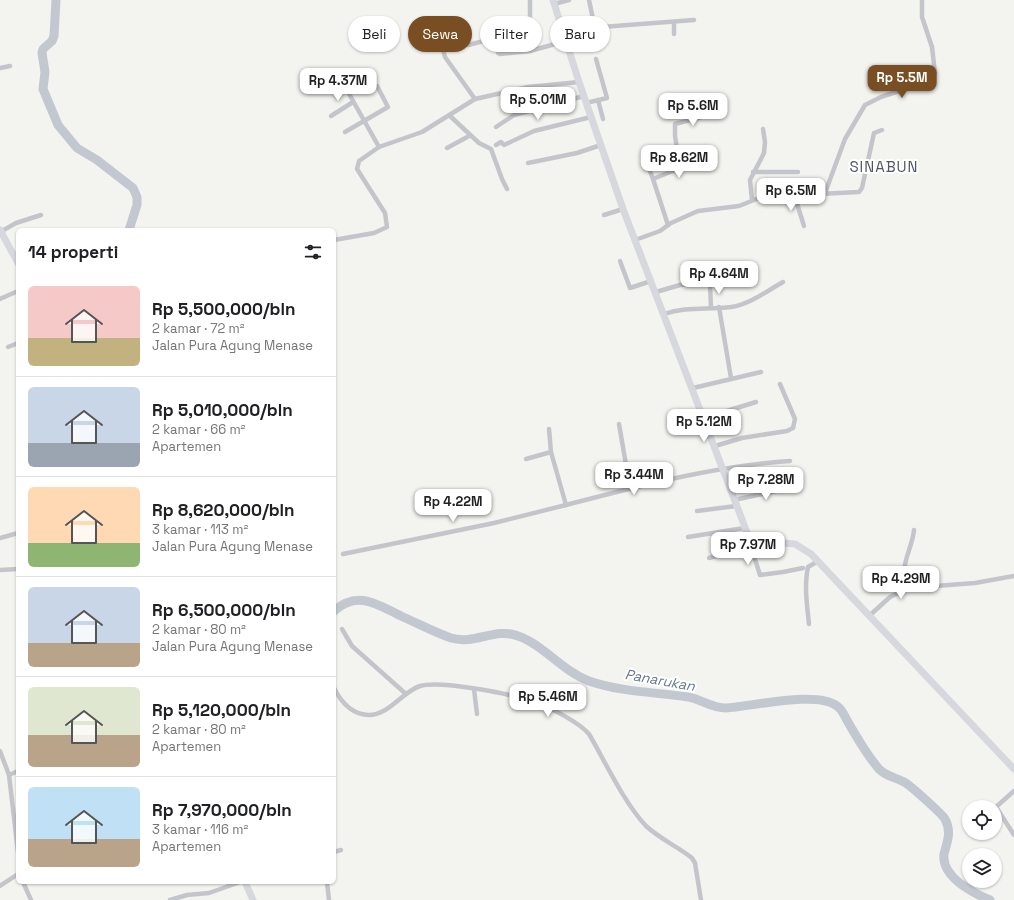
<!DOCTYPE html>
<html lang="id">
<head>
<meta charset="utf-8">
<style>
  :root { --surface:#fff; --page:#f6f6f6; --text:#202124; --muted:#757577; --line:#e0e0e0; --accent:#784e22 }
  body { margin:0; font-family:"Space Grotesk",sans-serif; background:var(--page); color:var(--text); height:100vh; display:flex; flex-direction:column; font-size:15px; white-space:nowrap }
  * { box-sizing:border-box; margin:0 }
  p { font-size:13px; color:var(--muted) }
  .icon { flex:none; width:22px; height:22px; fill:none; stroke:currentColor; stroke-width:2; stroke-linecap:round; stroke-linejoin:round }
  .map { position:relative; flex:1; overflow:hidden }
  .side { position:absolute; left:16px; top:228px; width:320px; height:656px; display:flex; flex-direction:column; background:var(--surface); border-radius:6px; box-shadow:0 1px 3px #0004 }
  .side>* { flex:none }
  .guide { position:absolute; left:348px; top:16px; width:380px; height:36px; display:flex; gap:8px }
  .controls { position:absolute; left:962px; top:800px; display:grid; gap:8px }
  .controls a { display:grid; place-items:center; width:40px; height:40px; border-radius:50%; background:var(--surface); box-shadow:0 1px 3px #0004; font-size:20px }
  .price { position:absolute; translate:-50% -34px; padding:0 9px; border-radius:8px; background:#fff; color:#222; font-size:13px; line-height:26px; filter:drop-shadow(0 1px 2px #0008) }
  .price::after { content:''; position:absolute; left:50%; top:24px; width:12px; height:9px; margin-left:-6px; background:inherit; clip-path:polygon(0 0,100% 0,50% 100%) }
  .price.on { background:var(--accent); color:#fff }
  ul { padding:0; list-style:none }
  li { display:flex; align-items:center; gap:12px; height:100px; padding:0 12px }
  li+li { border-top:1px solid var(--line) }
  li span { display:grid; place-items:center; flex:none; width:112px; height:80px; border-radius:6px; color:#555 }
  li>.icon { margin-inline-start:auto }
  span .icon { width:48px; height:48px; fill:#fffc; stroke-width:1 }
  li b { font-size:17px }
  h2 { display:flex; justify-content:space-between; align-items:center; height:48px; padding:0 12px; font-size:17px }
  .pill { padding:0 14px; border-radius:18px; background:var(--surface); box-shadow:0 1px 3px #0004; font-size:14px; line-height:36px }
  .pill.on { background:var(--accent); color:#fff }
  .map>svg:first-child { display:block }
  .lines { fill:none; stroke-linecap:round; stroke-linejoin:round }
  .river { stroke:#c3c8d0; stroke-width:9 }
  .street { stroke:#c4c5ca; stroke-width:4.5 }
  .secondary { stroke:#d6d8de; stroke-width:7 }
  .labels { text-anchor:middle; stroke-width:4; stroke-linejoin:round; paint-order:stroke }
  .water-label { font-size:14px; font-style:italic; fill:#67788c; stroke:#fff }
  .quarter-label { font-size:15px; letter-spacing:1px; fill:#505666; stroke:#fff }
</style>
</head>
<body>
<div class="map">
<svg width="1014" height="900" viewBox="0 0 1014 900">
  <rect width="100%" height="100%" fill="#f3f4ef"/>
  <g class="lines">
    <g class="river">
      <polyline points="56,0 54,36 52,41 43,49 42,53 45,72 43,89 58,125 77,148 97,160 133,188 137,197 137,205 129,230"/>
      <path d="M334,611C359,589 379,606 403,617C419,624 436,633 451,638C475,645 495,627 518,636C544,645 562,671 589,681C621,692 654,692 688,697C701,699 711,708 726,708C750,707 817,690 837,706C843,710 844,716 848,722C857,738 867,755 879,769C887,777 895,777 904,782C910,785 942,814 945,819C952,832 947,842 944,854C941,877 973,893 990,900"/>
    </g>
    <g class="street">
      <polyline points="589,0 593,19"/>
      <polyline points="554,4 569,0"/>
      <polyline points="674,22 674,34"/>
      <polyline points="562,30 694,20"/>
      <polyline points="530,51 530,0"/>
      <polyline points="0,68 10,66"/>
      <polyline points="348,92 379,147"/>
      <polyline points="475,99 445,57 443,50 444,48 457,40 468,45 492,39 495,41 498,53 500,54 530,51 566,41"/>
      <polyline points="598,100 603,119"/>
      <polyline points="586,103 607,98 596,59"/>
      <polyline points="331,116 353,102"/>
      <polyline points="450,116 479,143 491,149 502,179 507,189"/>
      <polyline points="496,127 514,115 584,96"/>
      <polyline points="345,132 388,107 377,86"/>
      <polyline points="496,145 501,142 504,145 534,131 591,117"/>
      <polyline points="447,148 469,136"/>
      <polyline points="644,156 653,179"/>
      <polyline points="528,163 577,153 601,145"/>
      <polyline points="753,172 798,172"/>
      <polyline points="825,193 845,139 865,105 881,97 926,82 935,73 932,47 922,17 922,0"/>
      <polyline points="794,194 804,226"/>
      <polyline points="752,200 750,180 764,153 765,142 763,129"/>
      <polyline points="604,215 623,209"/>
      <polyline points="668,225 653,179 680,168 675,136 675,124 705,116"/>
      <polyline points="0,232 16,223 41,215"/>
      <polyline points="334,240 374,233 387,227 385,213 357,169 359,161 379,147 422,132 475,99 528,87 579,82"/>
      <polyline points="635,240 660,231 671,223 698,211 739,206 759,198 798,193 818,194 859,192 862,188 874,133 882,130"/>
      <polyline points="620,261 630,288 651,281"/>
      <polyline points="656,292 680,285 708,283 710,285 711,307"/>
      <polyline points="0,299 18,291"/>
      <polyline points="719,307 731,378"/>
      <path d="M664,314C686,306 708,310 731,307C750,304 767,291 783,282"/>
      <polyline points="8,347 18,343"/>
      <polyline points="693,388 761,372"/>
      <polyline points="704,418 756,402"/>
      <polyline points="619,424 630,488"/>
      <path d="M549,429L551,452L566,505C640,486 714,466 790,461"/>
      <polyline points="715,446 742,438 787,431 793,428 795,419 780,384"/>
      <polyline points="526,459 551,452"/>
      <polyline points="730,489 759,483"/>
      <polyline points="734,500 795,487"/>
      <polyline points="697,511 736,506"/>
      <polyline points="688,537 744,528"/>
      <polyline points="0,538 18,533"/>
      <polyline points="752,539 753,553 760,575 783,572 803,568"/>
      <polyline points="343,554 494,523 566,505"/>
      <polyline points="709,558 727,553 731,556 753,553"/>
      <polyline points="0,570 18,569"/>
      <path d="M909,588C897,567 912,551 914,530"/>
      <polyline points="869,616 890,597 909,588 975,583 1014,576"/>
      <path d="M809,624C807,605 804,586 808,567L818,561"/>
      <polyline points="342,629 352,646 406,694"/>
      <path d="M334,688C341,702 351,714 368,715C388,716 402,692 420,686C440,680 513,694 534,702C548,706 580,723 589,734C606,763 623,801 646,826C660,839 677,846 692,858L695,863L701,900"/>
      <polyline points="474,689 477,714"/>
      <polyline points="0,751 9,775 18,852"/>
      <polyline points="9,775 18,771"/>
      <polyline points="1014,791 996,807 1014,835"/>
      <polyline points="334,852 341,850"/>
      <polyline points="23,882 31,900"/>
      <polyline points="327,882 329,900"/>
      <polyline points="0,886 18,874"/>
      <polyline points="170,900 187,895 209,893 240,882"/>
    </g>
    <g class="secondary">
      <polyline points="553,0 579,82 623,209 748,535 758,541 795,544 811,554 1014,769"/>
      <polyline points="0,230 18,263"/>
      <polyline points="245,882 253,900"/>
    </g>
  </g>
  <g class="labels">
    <g class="water-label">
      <text transform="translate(660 680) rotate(10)" y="5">Panarukan</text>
    </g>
    <g class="quarter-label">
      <text x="884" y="172">SINABUN</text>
    </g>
  </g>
</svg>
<div class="controls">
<a><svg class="icon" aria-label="locate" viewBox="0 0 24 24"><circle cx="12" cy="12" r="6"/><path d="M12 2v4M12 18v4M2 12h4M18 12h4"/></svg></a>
<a><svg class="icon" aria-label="layers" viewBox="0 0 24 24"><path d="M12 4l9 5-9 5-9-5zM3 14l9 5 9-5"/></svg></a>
</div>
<b class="price on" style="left:902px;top:99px">Rp 5.5M</b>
<b class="price" style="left:338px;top:102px">Rp 4.37M</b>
<b class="price" style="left:538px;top:121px">Rp 5.01M</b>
<b class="price" style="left:693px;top:127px">Rp 5.6M</b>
<b class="price" style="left:679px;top:179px">Rp 8.62M</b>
<b class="price" style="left:791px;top:212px">Rp 6.5M</b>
<b class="price" style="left:719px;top:295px">Rp 4.64M</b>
<b class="price" style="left:704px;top:443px">Rp 5.12M</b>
<b class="price" style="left:634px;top:496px">Rp 3.44M</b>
<b class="price" style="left:766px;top:501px">Rp 7.28M</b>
<b class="price" style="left:453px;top:523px">Rp 4.22M</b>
<b class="price" style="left:748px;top:566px">Rp 7.97M</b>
<b class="price" style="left:901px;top:600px">Rp 4.29M</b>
<b class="price" style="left:548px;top:718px">Rp 5.46M</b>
<div class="guide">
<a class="pill">Beli</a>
<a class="pill on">Sewa</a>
<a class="pill">Filter</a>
<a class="pill">Baru</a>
</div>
<section class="side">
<h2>14 properti<svg class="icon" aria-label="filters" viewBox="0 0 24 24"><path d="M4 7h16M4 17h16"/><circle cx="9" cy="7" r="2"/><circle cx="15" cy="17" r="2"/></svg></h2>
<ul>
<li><span style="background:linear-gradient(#f6c9c9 65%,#c2b280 0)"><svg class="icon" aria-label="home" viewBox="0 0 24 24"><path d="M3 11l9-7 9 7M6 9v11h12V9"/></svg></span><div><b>Rp 5,500,000/bln</b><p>2 kamar · 72 m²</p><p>Jalan Pura Agung Menase</p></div></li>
<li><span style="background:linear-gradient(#c9d6e8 70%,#9aa5b1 0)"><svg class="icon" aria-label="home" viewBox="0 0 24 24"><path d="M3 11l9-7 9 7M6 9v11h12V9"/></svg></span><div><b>Rp 5,010,000/bln</b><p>2 kamar · 66 m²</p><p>Apartemen</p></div></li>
<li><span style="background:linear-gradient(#ffd9b3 70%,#8fb573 0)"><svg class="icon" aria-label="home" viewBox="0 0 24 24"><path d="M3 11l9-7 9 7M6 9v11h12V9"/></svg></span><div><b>Rp 8,620,000/bln</b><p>3 kamar · 113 m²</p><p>Jalan Pura Agung Menase</p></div></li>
<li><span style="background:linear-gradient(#c9d6e8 70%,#b9a48a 0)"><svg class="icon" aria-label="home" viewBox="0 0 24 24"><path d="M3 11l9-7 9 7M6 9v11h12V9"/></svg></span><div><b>Rp 6,500,000/bln</b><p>2 kamar · 80 m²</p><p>Jalan Pura Agung Menase</p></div></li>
<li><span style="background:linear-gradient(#dfe7d0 60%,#b9a48a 0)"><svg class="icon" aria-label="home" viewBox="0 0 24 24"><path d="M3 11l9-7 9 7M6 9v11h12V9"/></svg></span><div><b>Rp 5,120,000/bln</b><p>2 kamar · 80 m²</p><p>Apartemen</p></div></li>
<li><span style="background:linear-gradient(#bfe0f5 65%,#b9a48a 0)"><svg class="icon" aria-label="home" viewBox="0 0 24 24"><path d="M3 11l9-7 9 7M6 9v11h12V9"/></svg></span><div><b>Rp 7,970,000/bln</b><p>3 kamar · 116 m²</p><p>Apartemen</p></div></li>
</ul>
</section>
</div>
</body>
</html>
